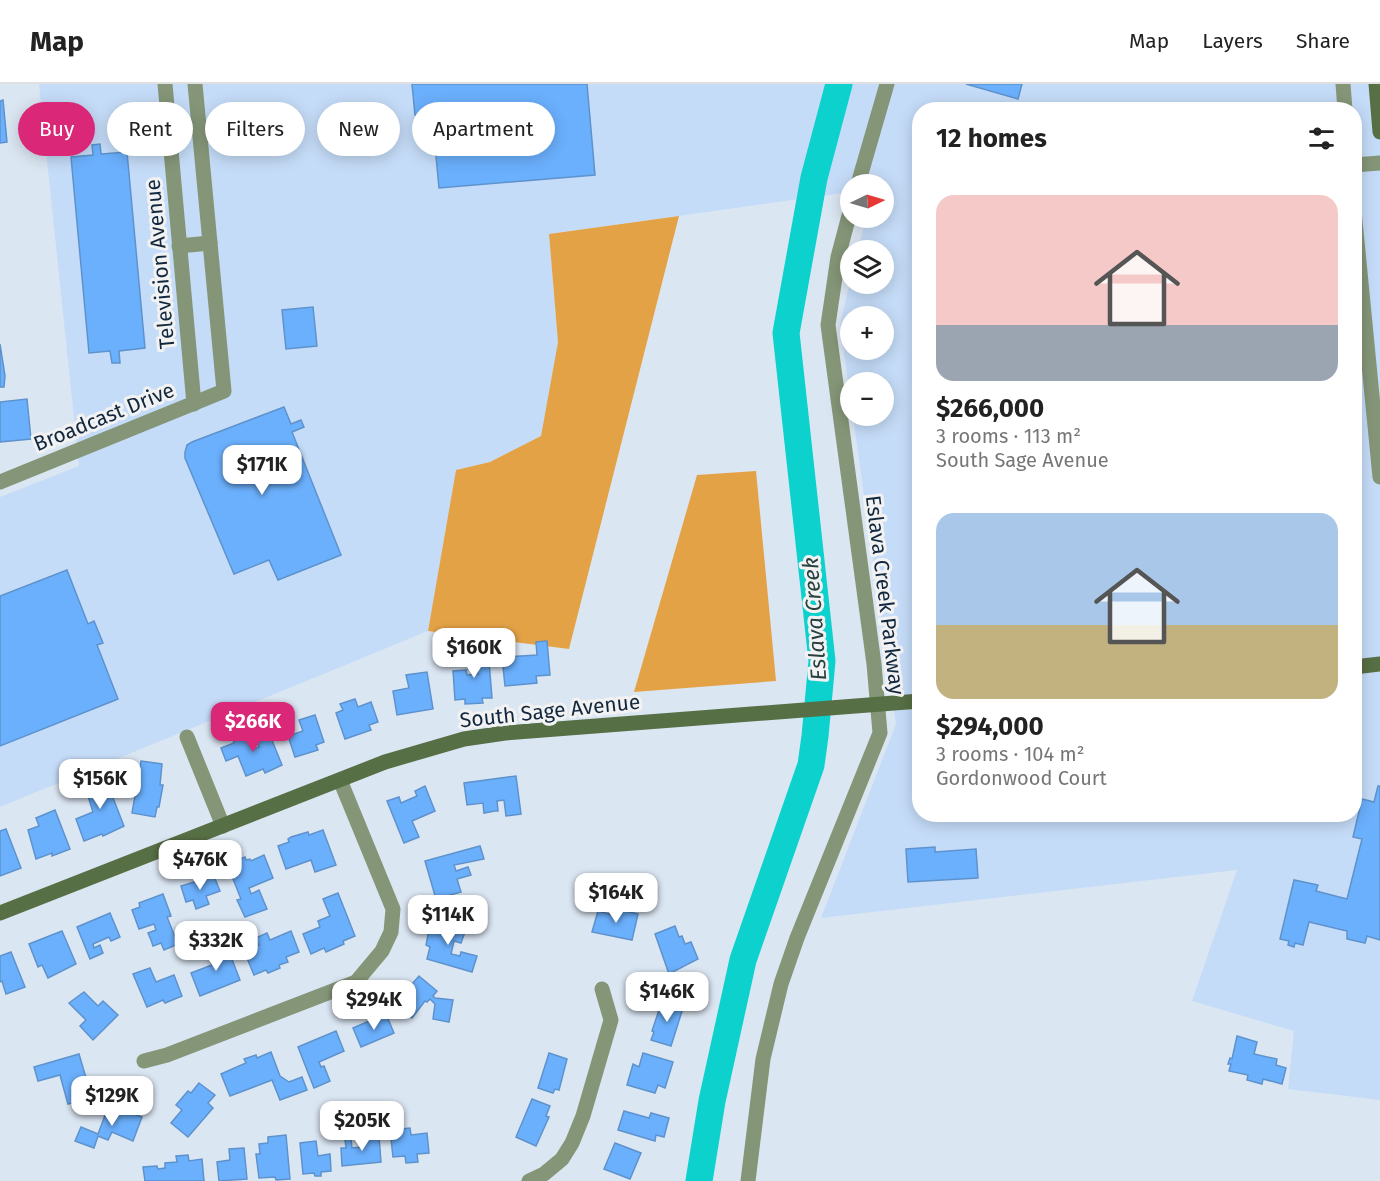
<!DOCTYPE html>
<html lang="en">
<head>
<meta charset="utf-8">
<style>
  :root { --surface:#fff; --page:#f2f2f2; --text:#222; --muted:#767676; --line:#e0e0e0; --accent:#db2777 }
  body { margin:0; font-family:"Fira Sans",sans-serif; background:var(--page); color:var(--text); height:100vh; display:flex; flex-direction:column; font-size:22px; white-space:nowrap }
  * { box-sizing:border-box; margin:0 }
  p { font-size:20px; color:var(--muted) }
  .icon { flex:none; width:33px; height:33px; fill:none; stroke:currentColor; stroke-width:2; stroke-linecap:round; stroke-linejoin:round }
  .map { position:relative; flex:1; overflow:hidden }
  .drawer { position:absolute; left:912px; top:18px; width:450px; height:720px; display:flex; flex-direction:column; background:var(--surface); border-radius:24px; box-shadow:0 3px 15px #0003 }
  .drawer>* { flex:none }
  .banner { position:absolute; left:18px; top:18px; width:570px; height:54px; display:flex; gap:12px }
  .needle { width:39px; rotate:85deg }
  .controls { position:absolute; left:840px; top:90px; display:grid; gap:12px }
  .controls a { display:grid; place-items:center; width:54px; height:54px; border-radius:50%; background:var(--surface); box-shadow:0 3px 15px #0003; font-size:30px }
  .price { position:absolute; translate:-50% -51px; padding:0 14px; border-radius:12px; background:#fff; color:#222; font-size:20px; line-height:39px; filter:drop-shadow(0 2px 3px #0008) }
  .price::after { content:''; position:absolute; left:50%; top:36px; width:18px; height:14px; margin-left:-9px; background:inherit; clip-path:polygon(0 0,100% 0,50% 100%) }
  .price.on { background:var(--accent); color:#fff }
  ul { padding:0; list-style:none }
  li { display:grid; align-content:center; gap:12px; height:318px; padding:0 24px }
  li span { display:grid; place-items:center; height:186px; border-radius:18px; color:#555 }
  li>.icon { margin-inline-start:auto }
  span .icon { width:108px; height:108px; fill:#fffc; stroke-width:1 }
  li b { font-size:26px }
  h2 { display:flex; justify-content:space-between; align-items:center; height:72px; padding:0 24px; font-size:26px }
  .pill { padding:0 21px; border-radius:27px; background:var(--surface); box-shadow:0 3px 15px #0003; font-size:21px; line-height:54px }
  .pill.on { background:var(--accent); color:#fff }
  header { display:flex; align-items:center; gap:36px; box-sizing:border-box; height:84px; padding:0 30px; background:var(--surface); border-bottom:2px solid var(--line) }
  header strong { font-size:28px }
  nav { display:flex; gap:33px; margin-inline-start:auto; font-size:21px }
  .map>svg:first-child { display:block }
  .built { fill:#c5dcf8; fill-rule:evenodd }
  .forest { fill:#e4a246 }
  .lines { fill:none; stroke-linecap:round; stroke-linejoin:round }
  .river { stroke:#0dd1cd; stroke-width:27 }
  .building { fill:#6bb0fd; stroke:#5e92cc; stroke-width:1.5 }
  .street { stroke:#859678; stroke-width:15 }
  .secondary { stroke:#576f44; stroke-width:15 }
  .labels { text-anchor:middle; stroke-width:6; stroke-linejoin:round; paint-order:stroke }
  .street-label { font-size:21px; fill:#11273e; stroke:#f2f2f2 }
  .water-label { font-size:22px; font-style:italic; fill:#274140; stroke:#f2f2f2 }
</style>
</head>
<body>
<header>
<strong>Map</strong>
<nav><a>Map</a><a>Layers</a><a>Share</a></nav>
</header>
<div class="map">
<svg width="1380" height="1097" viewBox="0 0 1380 1097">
  <rect width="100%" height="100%" fill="#dbe6f3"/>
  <path class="built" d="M39,0H1380V1016L1288,1005L1294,947L1192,917L1237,786L821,834L896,640L853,332H884V298H850V311L840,241L850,197V200H884V166H858L866,134H884V100H850V108L549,150L558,258L541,352L490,378L456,386L428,547L0,723V413L79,382ZM920,26H1354V730H920ZM850,232H884V266H850Z"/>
  <g class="forest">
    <polygon points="679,132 569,565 428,547 456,386 490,378 541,352 558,258 549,150"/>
    <polygon points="756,387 776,597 634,608 697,391"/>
  </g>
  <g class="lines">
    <polyline class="river" points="699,1097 712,1017 743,876 811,681 815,652 822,577 786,249 814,94 839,0"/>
  </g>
  <g class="building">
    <polygon points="412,0 587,0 595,91 439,104 432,29 415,31"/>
    <polygon points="966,0 1022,0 1018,15"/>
    <polygon points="3,16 7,58 0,59 0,17"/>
    <polygon points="100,60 101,70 127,68 145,264 119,267 120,279 112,279 110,267 89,269 71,73 93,71 92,61"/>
    <polygon points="313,223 317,262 286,265 282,226"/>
    <polygon points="0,260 5,292 4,303 0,303"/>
    <polygon points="27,315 31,355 0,358 0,318"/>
    <polygon points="284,323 291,340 301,336 304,343 292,348 341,471 278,496 269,476 234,490 185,374 185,368 187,361 192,358"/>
    <polygon points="67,486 88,540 94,537 101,554 103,559 97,561 118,615 0,662 0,512"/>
    <polygon points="547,557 550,591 536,592 537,599 505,602 502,573 537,571 536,558"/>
    <polygon points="488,565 492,614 482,614 483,619 465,620 465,615 455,616 453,587 466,586 467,591 478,590 477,584 468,585 467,566"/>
    <polygon points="427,588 433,625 397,631 393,607 409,604 406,591"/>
    <polygon points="355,615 358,623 371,618 378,638 369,641 371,646 345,655 336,629 343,626 340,620"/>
    <polygon points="315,631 324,658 316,661 318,666 295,673 288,652 303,647 299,636"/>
    <polygon points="239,646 242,652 248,649 254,665 259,663 255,654 269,649 282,681 265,689 263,685 246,692 238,672 226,677 221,664 234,659 231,649"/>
    <polygon points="141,677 162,680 160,701 163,701 159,723 157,723 155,733 132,729 136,706 128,704 130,694 138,695"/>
    <polygon points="103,688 124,742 103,752 102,750 84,757 76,735 93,728 83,696"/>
    <polygon points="516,692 521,730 506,732 504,716 497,717 498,727 495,727 484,729 483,719 467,721 464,699"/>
    <polygon points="425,702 435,727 412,737 419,753 404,759 387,717 399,713 401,719 417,712 415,707"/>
    <polygon points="1378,702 1380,702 1380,856 1367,852 1365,859 1347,855 1347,847 1309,838 1303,861 1295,859 1294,863 1288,861 1289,857 1280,855 1294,796 1318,801 1316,807 1347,815 1362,755 1353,753 1362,715 1374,718"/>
    <polygon points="55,726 70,765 52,772 52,769 36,775 28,746 39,742 36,734"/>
    <polygon points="6,745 21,784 0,792 0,747"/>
    <polygon points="323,746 336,781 315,788 311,776 286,785 278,762 289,758 288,755 291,753 308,748 309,751"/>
    <polygon points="480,762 484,775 454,781 456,787 468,783 471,791 457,795 461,808 436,815 425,777"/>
    <polygon points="935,763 935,768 976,765 978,794 908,798 906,765"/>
    <polygon points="264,771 273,794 249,804 251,810 259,806 267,825 245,833 237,816 241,815 227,780 245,773 246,776 250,775 251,777"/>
    <polygon points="214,792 220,807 206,812 209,820 196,825 193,816 186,818 181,802"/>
    <polygon points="338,809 355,852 343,857 344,860 326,868 324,864 311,870 303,850 320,843 318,837 330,832 323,815"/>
    <polygon points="163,810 171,832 167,833 178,860 164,866 161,859 153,862 151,856 148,849 156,846 154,840 139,845 132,826 140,823 139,819"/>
    <polygon points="618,825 638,830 632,856 592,848 598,827 616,832"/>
    <polygon points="110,829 120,853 111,857 109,853 93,860 94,864 100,861 103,869 90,875 77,843"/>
    <polygon points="431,835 466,845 461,859 454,857 451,870 460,872 461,868 477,872 472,888 427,875 430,863 426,861"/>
    <polygon points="675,842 679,853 682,852 685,860 691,858 698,875 669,890 655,850"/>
    <polygon points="62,847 76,880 48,894 42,881 38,883 29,860"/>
    <polygon points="291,847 299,868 286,873 288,878 279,881 280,884 268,889 266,886 254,891 244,867 259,861 256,854 267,849 270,856"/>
    <polygon points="226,860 240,896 200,912 191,889 212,881 206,867"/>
    <polygon points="11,868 25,903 6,910 2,897 0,898 0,872"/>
    <polygon points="150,884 156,898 174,891 182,912 165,919 163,916 147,923 133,890"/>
    <polygon points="419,892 437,907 433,912 435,914 453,916 449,938 433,935 435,920 430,915 427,918 425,917 412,934 393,918 410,899 412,900"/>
    <polygon points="84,908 98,922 103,917 118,931 93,956 80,942 86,936 69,919"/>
    <polygon points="662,917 683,924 671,962 651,956 654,948 652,947"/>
    <polygon points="386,930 394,949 361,963 353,944"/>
    <polygon points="336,947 344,967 319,978 321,983 324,982 330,997 314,1004 298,963"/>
    <polygon points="1237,952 1257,958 1254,970 1277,975 1276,981 1286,984 1282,1000 1263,995 1262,1000 1247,996 1248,991 1229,987 1231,980 1228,980 1230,974 1232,975"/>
    <polygon points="271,968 280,992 289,998 302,993 307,1006 280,1016 272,996 230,1012 221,990 246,979 244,975 256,971 257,974"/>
    <polygon points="549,969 567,975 559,1006 555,1005 553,1009 538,1004"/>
    <polygon points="643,969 673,978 665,1004 658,1001 655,1009 627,1001 633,980 639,983"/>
    <polygon points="79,970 92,1014 68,1020 60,991 38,997 34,983"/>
    <polygon points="199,999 215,1011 208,1019 213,1024 188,1053 171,1039 182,1026 176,1021 188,1007 191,1009"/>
    <polygon points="532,1015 550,1022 546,1032 549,1033 536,1062 516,1053"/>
    <polygon points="109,1021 142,1033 133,1057 112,1048 108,1056 98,1052 94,1064 75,1057 81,1043 98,1050"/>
    <polygon points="624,1027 649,1034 651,1029 669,1034 664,1053 656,1051 655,1057 618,1046"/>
    <polygon points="410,1044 411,1051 427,1049 429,1069 417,1070 418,1078 406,1079 405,1072 393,1073 390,1046"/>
    <polygon points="286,1051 290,1095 276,1096 275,1093 259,1094 256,1070 260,1070 259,1060 268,1059 268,1053"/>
    <polygon points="379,1052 381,1078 342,1082 341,1064 346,1064 345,1055 351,1054 352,1064 362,1063 361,1054"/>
    <polygon points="316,1057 318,1072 330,1070 331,1087 321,1088 321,1092 315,1092 314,1089 303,1090 300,1059"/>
    <polygon points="615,1059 641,1069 630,1095 604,1085"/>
    <polygon points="244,1064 247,1095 219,1097 217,1078 230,1076 229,1065"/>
    <polygon points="188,1071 189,1077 202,1075 204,1097 145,1097 143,1083 157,1082 158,1085 165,1084 165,1079 177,1078 176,1072"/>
  </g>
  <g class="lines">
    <g class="street">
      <polyline points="165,0 194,320"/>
      <polyline points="1343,0 1345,26"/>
      <polyline points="1354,81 1380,79"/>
      <polyline points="858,100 887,0"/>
      <polyline points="1354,127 1380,393"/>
      <polyline points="179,162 210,159"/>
      <polyline points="0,398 224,307 195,0"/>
      <polyline points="187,653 223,742"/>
      <polyline points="144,977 167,971 356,898 382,867 391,848 393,825 340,696"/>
      <polyline points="529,1097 544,1090 562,1075 572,1059 583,1032 611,936 602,905"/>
      <polyline points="748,1097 763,975 781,900 797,854 880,649 874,580 828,241 838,173 850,128"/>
    </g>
    <g class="secondary">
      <polyline points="1376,0 1380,48"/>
      <polyline points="1354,583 1380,580"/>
      <polyline points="0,829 385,678 464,655 505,649 920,617"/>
    </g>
  </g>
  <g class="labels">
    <g class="street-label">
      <text transform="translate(160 180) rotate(-95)" y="7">Television Avenue</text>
      <text transform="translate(104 333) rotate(-22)" y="7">Broadcast Drive</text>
      <text transform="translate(885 511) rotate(83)" y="7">Eslava Creek Parkway</text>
      <text transform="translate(550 627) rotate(-6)" y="7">South Sage Avenue</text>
    </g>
    <g class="water-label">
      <text transform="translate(814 535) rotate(-94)" y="8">Eslava Creek</text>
    </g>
  </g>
</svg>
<div class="controls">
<a><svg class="needle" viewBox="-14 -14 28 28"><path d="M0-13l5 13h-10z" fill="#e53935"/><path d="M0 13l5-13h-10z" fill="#767676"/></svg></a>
<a><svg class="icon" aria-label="layers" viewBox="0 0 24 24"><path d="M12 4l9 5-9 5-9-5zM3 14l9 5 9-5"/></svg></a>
<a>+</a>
<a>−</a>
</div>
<b class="price" style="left:262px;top:412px">$171K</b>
<b class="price" style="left:474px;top:595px">$160K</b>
<b class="price on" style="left:253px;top:669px">$266K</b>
<b class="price" style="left:100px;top:726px">$156K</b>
<b class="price" style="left:200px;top:807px">$476K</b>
<b class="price" style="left:616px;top:840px">$164K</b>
<b class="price" style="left:448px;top:862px">$114K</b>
<b class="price" style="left:216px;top:888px">$332K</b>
<b class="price" style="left:667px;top:939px">$146K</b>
<b class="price" style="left:374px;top:947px">$294K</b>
<b class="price" style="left:112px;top:1043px">$129K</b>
<b class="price" style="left:362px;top:1068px">$205K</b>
<div class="banner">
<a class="pill on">Buy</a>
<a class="pill">Rent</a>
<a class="pill">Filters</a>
<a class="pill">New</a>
<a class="pill">Apartment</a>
</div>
<section class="drawer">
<h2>12 homes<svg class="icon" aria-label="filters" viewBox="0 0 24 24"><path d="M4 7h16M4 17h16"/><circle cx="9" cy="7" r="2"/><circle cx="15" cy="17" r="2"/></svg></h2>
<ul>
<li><span style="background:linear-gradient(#f6c9c9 70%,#9aa5b1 0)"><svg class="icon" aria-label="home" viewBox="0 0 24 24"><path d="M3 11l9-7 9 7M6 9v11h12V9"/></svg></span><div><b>$266,000</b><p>3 rooms · 113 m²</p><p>South Sage Avenue</p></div></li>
<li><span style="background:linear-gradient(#a9c7e8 60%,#c2b280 0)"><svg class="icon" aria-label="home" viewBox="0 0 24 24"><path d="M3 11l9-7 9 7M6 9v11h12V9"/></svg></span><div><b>$294,000</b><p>3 rooms · 104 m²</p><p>Gordonwood Court</p></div></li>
</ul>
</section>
</div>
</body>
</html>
